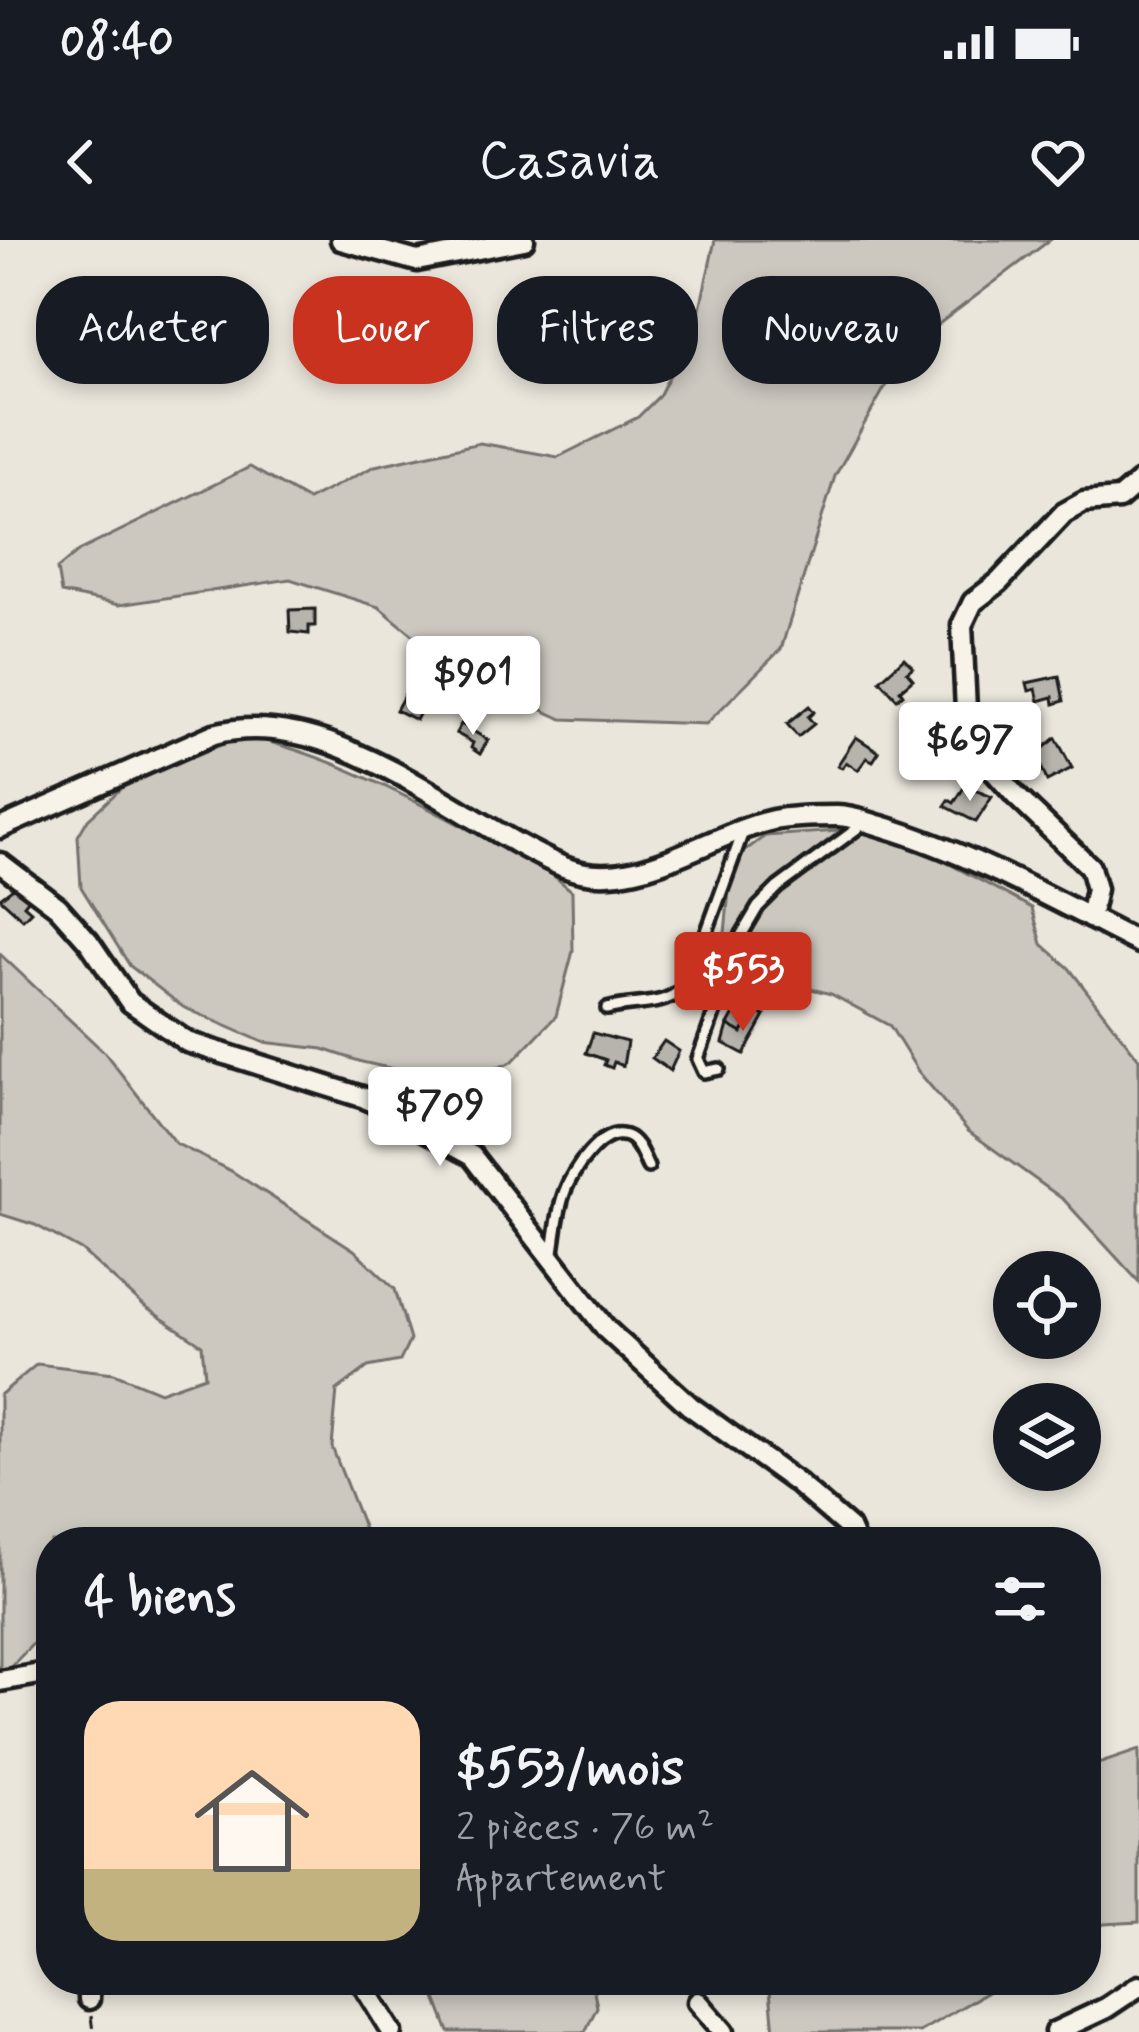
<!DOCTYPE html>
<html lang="fr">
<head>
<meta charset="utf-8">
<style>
  :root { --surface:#171b24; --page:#20242c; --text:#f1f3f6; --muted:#9ea1a6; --line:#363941; --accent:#c8321e }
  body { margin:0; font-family:Mynerve,sans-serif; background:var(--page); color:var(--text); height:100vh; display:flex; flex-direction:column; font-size:45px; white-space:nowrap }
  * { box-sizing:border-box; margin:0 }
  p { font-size:39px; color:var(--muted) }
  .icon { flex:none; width:66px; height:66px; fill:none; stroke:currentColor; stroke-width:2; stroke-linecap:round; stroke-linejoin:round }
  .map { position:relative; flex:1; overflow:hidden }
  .sheet { position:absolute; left:36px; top:1287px; width:1065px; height:468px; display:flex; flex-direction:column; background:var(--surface); border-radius:48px; box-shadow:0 6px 18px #0003 }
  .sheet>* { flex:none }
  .hud { position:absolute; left:36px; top:36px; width:1068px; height:108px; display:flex; gap:24px }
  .controls { position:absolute; left:993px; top:1011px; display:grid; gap:24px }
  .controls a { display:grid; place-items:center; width:108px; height:108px; border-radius:50%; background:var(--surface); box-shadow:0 6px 18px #0003; font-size:60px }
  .price { position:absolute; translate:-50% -102px; padding:0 27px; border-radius:12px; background:#fff; color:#222; font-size:39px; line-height:78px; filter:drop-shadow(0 3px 6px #0008) }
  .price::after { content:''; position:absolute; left:50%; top:72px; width:36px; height:27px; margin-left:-18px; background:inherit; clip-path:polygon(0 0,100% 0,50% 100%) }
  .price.selected { background:var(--accent); color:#fff }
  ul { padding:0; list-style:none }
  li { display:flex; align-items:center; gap:36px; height:300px; padding:0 48px }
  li+li { border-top:3px solid var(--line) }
  li span { display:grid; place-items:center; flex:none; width:336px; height:240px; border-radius:36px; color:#555 }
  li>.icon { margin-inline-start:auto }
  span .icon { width:144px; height:144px; fill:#fffc; stroke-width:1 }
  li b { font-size:51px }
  h2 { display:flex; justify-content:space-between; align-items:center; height:144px; padding:0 48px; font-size:51px }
  .chip { padding:0 42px; border-radius:48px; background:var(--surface); box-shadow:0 6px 18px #0003; font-size:42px; line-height:108px }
  .chip.selected { background:var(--accent); color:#fff }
  .status { display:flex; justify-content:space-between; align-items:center; height:84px; padding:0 60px; background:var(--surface); direction:ltr }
  .status svg { height:33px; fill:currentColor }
  header { display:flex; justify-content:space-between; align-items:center; height:156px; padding:0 48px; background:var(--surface); font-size:54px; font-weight:600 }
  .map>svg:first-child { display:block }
  .green { fill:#ccc8c0; stroke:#74726e; stroke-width:3 }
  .building { fill:#b6b4ac; stroke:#1c1c1c; stroke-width:3 }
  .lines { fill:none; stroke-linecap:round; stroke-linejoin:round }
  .lane-casing { stroke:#1c1c1c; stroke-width:18 }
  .street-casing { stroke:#1c1c1c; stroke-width:27 }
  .path { stroke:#1c1c1c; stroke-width:3; stroke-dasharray:12 9; stroke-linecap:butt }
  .lane { stroke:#f7f3e8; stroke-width:9 }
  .street { stroke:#f7f3e8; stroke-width:18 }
</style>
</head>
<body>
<div class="status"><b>08:40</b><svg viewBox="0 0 49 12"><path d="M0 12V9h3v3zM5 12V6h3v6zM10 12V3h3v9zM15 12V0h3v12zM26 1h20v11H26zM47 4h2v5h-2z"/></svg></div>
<header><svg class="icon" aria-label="back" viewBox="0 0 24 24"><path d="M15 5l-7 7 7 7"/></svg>Casavia<svg class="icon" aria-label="heart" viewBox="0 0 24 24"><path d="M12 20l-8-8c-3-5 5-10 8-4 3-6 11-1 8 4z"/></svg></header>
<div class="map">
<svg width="1139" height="1792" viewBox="0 0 1139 1792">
  <rect width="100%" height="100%" fill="#eae6dc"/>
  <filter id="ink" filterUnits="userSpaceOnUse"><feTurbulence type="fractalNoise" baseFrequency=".00833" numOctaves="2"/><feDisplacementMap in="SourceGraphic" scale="24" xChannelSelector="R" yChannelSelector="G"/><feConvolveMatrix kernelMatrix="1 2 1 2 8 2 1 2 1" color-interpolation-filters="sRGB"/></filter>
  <g filter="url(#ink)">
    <g class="green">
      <polygon points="715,0 1050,0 907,108 835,236 781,409 706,484 562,479 454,429 379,367 290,339 119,365 61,353 57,329 79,311 250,227 308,260 375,226 480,203 558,217 638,177 659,156 697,82"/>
      <path d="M244,496C351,518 452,583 549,632L572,651L573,711L556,776L512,822L459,844L362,822L323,809L263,802L183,767L130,726L81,647L78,596L88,579L128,542Z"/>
      <polygon points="854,590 927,612 1032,668 1042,704 1069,728 1139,819 1139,1042 1064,960 968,891 918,831 890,786 831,754 784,742 742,725 724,703 732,620 765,596"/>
      <polygon points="0,714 105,813 175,903 233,932 354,1010 395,1049 410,1100 400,1121 368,1127 337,1150 332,1207 369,1302 51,1302 51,1385 0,1438 0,1155 37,1124 114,1133 160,1152 205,1136 202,1105 145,1067 81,1010 35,985 0,974"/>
      <polygon points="1139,1510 1139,1682 1104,1684 1086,1695 1086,1528"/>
      <polygon points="429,1740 592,1740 597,1767 585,1792 449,1792"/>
      <polygon points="769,1740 1008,1740 919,1792 774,1792"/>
    </g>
    <g class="building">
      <polygon points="345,54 374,63 372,75 342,70"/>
      <polygon points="315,369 315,386 309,386 309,394 290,392 289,370"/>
      <polygon points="904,418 913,427 907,432 913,439 900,450 903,454 897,459 880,440"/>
      <polygon points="1059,436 1064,461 1054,464 1053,457 1039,461 1036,449 1029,451 1027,443"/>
      <polygon points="407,450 432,463 428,471 423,467 416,480 396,470"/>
      <polygon points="809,466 814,472 808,477 814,484 798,497 787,484"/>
      <polygon points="461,484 488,500 480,514 471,508 473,503 456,493"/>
      <polygon points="856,497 879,512 873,521 867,518 858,530 846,522 842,528 837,526"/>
      <polygon points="1056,498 1072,528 1047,541 1036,514"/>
      <polygon points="965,546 992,557 976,582 945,566 949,560 954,563"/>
      <polygon points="17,645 32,655 24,665 31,671 23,679 0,658"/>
      <polygon points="740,763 754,771 742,793 728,785"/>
      <polygon points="754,771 765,776 744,814 723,803 728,785 742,793"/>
      <polygon points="593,793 627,802 623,826 614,822 612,828 604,825 606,820 586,813"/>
      <polygon points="664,801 679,811 670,831 652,818"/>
    </g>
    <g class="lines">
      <defs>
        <g id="lane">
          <path d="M607,769C638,760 668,770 689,741L744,589"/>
          <polyline points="719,829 704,832 698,819 742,694 758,667 778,647 866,582"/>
          <path d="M552,1018C556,996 557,971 565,951C572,932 601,887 626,896C638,900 643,917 648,927"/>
        </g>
        <g id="street">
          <polyline points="341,0 417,21 524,0"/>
          <path d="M0,588L214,494C333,463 461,583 564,627C633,655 708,594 773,580C793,576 817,576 837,576C852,576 867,582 881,586C971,613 1056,661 1139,703"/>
          <polyline points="0,623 58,667 89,702 130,762 187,802 365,858 472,916 607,1090 690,1166 797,1243 849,1288 855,1302"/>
          <polyline points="1090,678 1096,649 1090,627 1016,556 974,509 967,492 962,385 973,362 999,342 1064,273 1084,262 1119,259 1139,242"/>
          <polyline points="0,1441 40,1434 51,1438"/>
          <polyline points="360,1740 392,1792"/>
          <polyline points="89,1759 89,1740"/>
          <polyline points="698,1762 724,1792"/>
          <polyline points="1055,1792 1106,1768 1139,1746"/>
        </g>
      </defs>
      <use href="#lane" class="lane-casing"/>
      <use href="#street" class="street-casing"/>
      <polyline class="path" points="91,1776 93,1792"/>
      <use href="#lane" class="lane"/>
      <use href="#street" class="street"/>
    </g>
  </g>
</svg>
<div class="controls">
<a><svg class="icon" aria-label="locate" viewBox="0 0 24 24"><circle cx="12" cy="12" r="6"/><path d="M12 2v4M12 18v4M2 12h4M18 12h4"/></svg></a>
<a><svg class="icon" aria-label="layers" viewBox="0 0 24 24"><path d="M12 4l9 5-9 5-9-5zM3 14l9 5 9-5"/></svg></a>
</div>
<b class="price" style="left:473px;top:498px">$901</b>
<b class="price" style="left:970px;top:564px">$697</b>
<b class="price selected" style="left:743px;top:794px">$553</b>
<b class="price" style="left:440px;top:929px">$709</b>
<div class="hud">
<a class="chip">Acheter</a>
<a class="chip selected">Louer</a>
<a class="chip">Filtres</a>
<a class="chip">Nouveau</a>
</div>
<section class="sheet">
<h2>4 biens<svg class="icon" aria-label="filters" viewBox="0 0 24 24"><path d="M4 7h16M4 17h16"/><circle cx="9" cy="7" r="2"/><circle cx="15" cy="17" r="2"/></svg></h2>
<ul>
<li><span style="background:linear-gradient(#ffd9b3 70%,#c2b280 0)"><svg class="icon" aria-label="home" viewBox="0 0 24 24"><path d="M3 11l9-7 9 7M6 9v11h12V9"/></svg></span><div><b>$553/mois</b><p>2 pièces · 76 m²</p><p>Appartement</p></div></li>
</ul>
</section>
</div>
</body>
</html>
